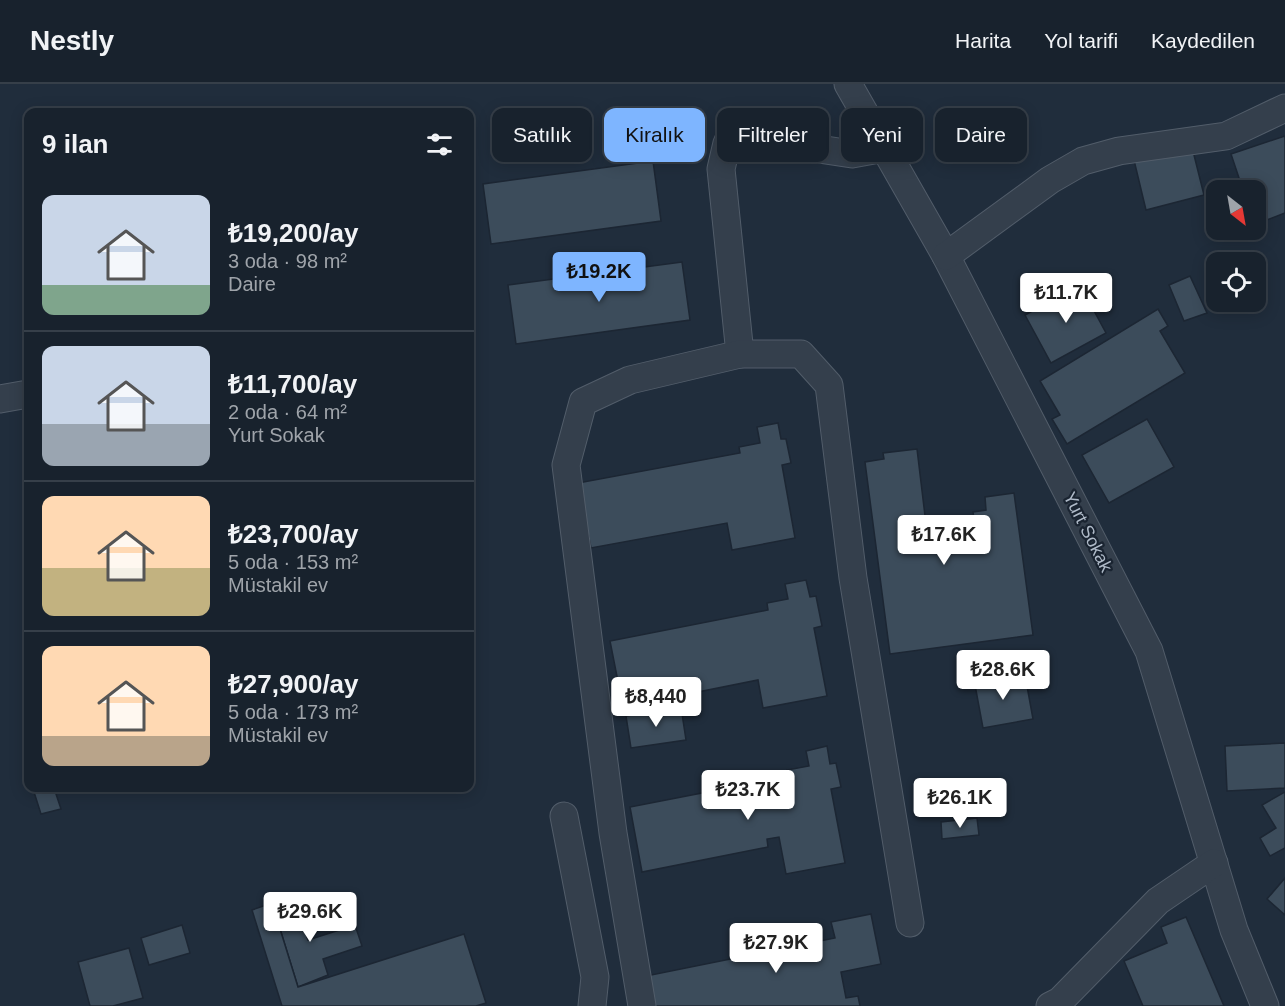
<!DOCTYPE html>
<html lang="tr">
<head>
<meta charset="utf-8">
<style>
  :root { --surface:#18222d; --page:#252f39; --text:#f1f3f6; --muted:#9fa4aa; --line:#363f49; --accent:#7eb5ff }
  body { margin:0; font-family:Arial,sans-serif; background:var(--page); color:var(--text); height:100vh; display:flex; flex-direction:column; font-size:22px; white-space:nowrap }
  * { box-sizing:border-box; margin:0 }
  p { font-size:20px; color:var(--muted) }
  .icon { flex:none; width:33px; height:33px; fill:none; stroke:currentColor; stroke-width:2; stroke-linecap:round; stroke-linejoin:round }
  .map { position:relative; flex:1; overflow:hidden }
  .panel { position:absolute; left:24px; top:24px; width:450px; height:684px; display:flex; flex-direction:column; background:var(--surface); border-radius:12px; box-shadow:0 3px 15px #0003,0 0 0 2px var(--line) }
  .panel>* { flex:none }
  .hud { position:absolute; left:492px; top:24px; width:570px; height:54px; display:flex; gap:12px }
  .needle { width:39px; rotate:149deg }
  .fabs { position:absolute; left:1206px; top:96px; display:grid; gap:12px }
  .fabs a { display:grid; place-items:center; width:60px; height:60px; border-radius:12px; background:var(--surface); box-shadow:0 3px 15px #0003,0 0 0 2px var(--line); font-size:30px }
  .price { position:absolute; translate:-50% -51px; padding:0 14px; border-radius:6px; background:#fff; color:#222; font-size:20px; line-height:39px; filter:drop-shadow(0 2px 3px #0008) }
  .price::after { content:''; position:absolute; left:50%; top:36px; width:18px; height:14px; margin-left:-9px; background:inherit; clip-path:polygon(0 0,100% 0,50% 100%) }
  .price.current { background:var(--accent); color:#111 }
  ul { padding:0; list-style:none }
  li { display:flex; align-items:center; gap:18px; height:150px; padding:0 18px }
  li+li { border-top:2px solid var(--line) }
  li span { display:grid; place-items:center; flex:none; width:168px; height:120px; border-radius:12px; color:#555 }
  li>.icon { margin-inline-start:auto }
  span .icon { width:72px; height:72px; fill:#fffc; stroke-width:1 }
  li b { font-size:26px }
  h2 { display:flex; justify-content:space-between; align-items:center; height:72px; padding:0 18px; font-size:26px }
  .pill { padding:0 21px; border-radius:12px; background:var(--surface); box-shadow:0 3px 15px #0003,0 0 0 2px var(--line); font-size:21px; line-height:54px }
  .pill.current { background:var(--accent); color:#111 }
  header { display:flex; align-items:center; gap:36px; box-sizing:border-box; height:84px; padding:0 30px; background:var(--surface); border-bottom:2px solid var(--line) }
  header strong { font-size:28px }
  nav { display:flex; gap:33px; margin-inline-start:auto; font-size:21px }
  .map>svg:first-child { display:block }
  .building { fill:#3c4c5b; stroke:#1c2633; stroke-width:1.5 }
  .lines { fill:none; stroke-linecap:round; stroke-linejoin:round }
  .minor-casing { stroke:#525d6a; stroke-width:29 }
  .minor { stroke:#343f4c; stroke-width:27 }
  .labels { text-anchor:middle; stroke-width:4.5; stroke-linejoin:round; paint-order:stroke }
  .street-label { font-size:18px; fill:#afbac8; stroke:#1a2431 }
</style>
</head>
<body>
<header>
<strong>Nestly</strong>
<nav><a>Harita</a><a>Yol tarifi</a><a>Kaydedilen</a></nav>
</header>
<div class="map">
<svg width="1285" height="922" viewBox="0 0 1285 922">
  <rect width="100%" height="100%" fill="#202d3c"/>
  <g class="building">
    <polygon points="1285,52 1285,129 1256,140 1256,106 1243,106 1231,70"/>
    <polygon points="1193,67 1204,111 1146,126 1133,72"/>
    <polygon points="653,77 661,137 491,160 483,100"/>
    <polygon points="682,178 690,236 516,260 508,201"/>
    <polygon points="1190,192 1207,229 1184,237 1169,201"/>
    <polygon points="1080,201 1106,249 1051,279 1025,231"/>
    <polygon points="1158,225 1168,242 1160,247 1185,289 1067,360 1052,335 1060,331 1040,297"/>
    <polygon points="1147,335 1174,383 1109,419 1082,371"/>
    <polygon points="778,339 781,355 786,355 791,379 782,381 795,454 732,466 727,439 591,464 578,399 740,369 739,363 760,359 757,343"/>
    <polygon points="917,365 926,440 938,438 941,466 953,464 952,451 976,448 973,428 986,426 985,413 1014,409 1033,551 890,570 865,378 884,375 883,369"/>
    <polygon points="806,496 810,513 816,512 822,542 814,544 827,612 763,624 758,596 623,623 610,557 768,526 767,519 788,515 785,500"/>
    <polygon points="1011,584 1015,604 1027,602 1033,635 983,644 975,601 992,598 990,588"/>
    <polygon points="681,623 686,656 631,664 626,632"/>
    <polygon points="1285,659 1285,704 1227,707 1225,662"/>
    <polygon points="827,662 830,680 836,679 841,703 831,705 845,779 786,790 779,753 767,755 768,763 642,788 630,723 789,692 787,686 809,682 806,667"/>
    <polygon points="49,704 54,704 61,725 41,730 34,708"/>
    <polygon points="1285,708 1285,764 1270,772 1260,754 1276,744 1262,721"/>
    <polygon points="977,734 979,751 942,755 941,738"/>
    <polygon points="1285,794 1285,831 1267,815"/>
    <polygon points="293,810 308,856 355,841 362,862 323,875 328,891 298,903 272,819"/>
    <polygon points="272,819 298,903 464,850 486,919 476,922 282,922 252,826"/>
    <polygon points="871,830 881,880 841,888 846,914 858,912 860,922 652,922 646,892 835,854 831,838"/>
    <polygon points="1186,833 1224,922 1143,922 1124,877 1167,859 1161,843"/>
    <polygon points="182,841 190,869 149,881 141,854"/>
    <polygon points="129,864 143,914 113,922 90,922 78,878"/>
  </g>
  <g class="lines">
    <defs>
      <g id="minor">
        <polyline points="848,0 946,172 1149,567 1234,846 1265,922"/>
        <polyline points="946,172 1050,96 1083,77 1119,67 1226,52 1285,24"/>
        <polyline points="740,270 721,85 727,59 759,56 852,70 885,64"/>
        <polyline points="0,315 28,310"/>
        <polyline points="564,732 595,893 592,922"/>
        <polyline points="642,922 613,749 566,381 583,318 630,296 740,270 801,270 829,301 853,494 910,839"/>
        <polyline points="1050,922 1060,917 1158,817 1214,779"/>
      </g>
    </defs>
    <use href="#minor" class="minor-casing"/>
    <use href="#minor" class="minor"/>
  </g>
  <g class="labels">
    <g class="street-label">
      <text transform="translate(1088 448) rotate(63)" y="6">Yurt Sokak</text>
    </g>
  </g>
</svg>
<div class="fabs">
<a><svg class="needle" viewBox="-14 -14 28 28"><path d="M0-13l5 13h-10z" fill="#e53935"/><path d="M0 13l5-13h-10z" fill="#9fa4aa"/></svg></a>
<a><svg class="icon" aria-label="locate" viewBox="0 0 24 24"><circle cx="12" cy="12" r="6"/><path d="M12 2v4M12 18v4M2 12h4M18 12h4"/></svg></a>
</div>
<b class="price current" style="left:599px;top:219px">₺19.2K</b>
<b class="price" style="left:1066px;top:240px">₺11.7K</b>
<b class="price" style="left:944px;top:482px">₺17.6K</b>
<b class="price" style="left:1003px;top:617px">₺28.6K</b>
<b class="price" style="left:656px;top:644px">₺8,440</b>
<b class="price" style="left:748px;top:737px">₺23.7K</b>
<b class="price" style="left:960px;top:745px">₺26.1K</b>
<b class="price" style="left:310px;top:859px">₺29.6K</b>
<b class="price" style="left:776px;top:890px">₺27.9K</b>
<div class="hud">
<a class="pill">Satılık</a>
<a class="pill current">Kiralık</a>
<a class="pill">Filtreler</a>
<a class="pill">Yeni</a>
<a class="pill">Daire</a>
</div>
<section class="panel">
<h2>9 ilan<svg class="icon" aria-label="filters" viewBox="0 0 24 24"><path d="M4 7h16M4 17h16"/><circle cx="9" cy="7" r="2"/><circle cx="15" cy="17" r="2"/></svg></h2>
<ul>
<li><span style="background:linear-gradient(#c9d6e8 75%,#7fa58c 0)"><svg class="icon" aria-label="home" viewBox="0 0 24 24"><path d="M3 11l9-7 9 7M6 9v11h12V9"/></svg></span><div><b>₺19,200/ay</b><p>3 oda · 98 m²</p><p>Daire</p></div></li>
<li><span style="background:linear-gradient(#c9d6e8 65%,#9aa5b1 0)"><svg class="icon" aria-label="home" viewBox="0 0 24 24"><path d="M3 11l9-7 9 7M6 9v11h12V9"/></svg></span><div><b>₺11,700/ay</b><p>2 oda · 64 m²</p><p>Yurt Sokak</p></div></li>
<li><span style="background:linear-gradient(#ffd9b3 60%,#c2b280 0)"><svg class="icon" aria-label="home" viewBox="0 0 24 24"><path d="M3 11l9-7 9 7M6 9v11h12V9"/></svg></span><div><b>₺23,700/ay</b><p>5 oda · 153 m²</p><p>Müstakil ev</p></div></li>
<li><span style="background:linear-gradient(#ffd9b3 75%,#b9a48a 0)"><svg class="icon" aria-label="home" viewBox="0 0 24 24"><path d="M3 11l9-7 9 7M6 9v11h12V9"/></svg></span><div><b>₺27,900/ay</b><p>5 oda · 173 m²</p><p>Müstakil ev</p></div></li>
</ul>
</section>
</div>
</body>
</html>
